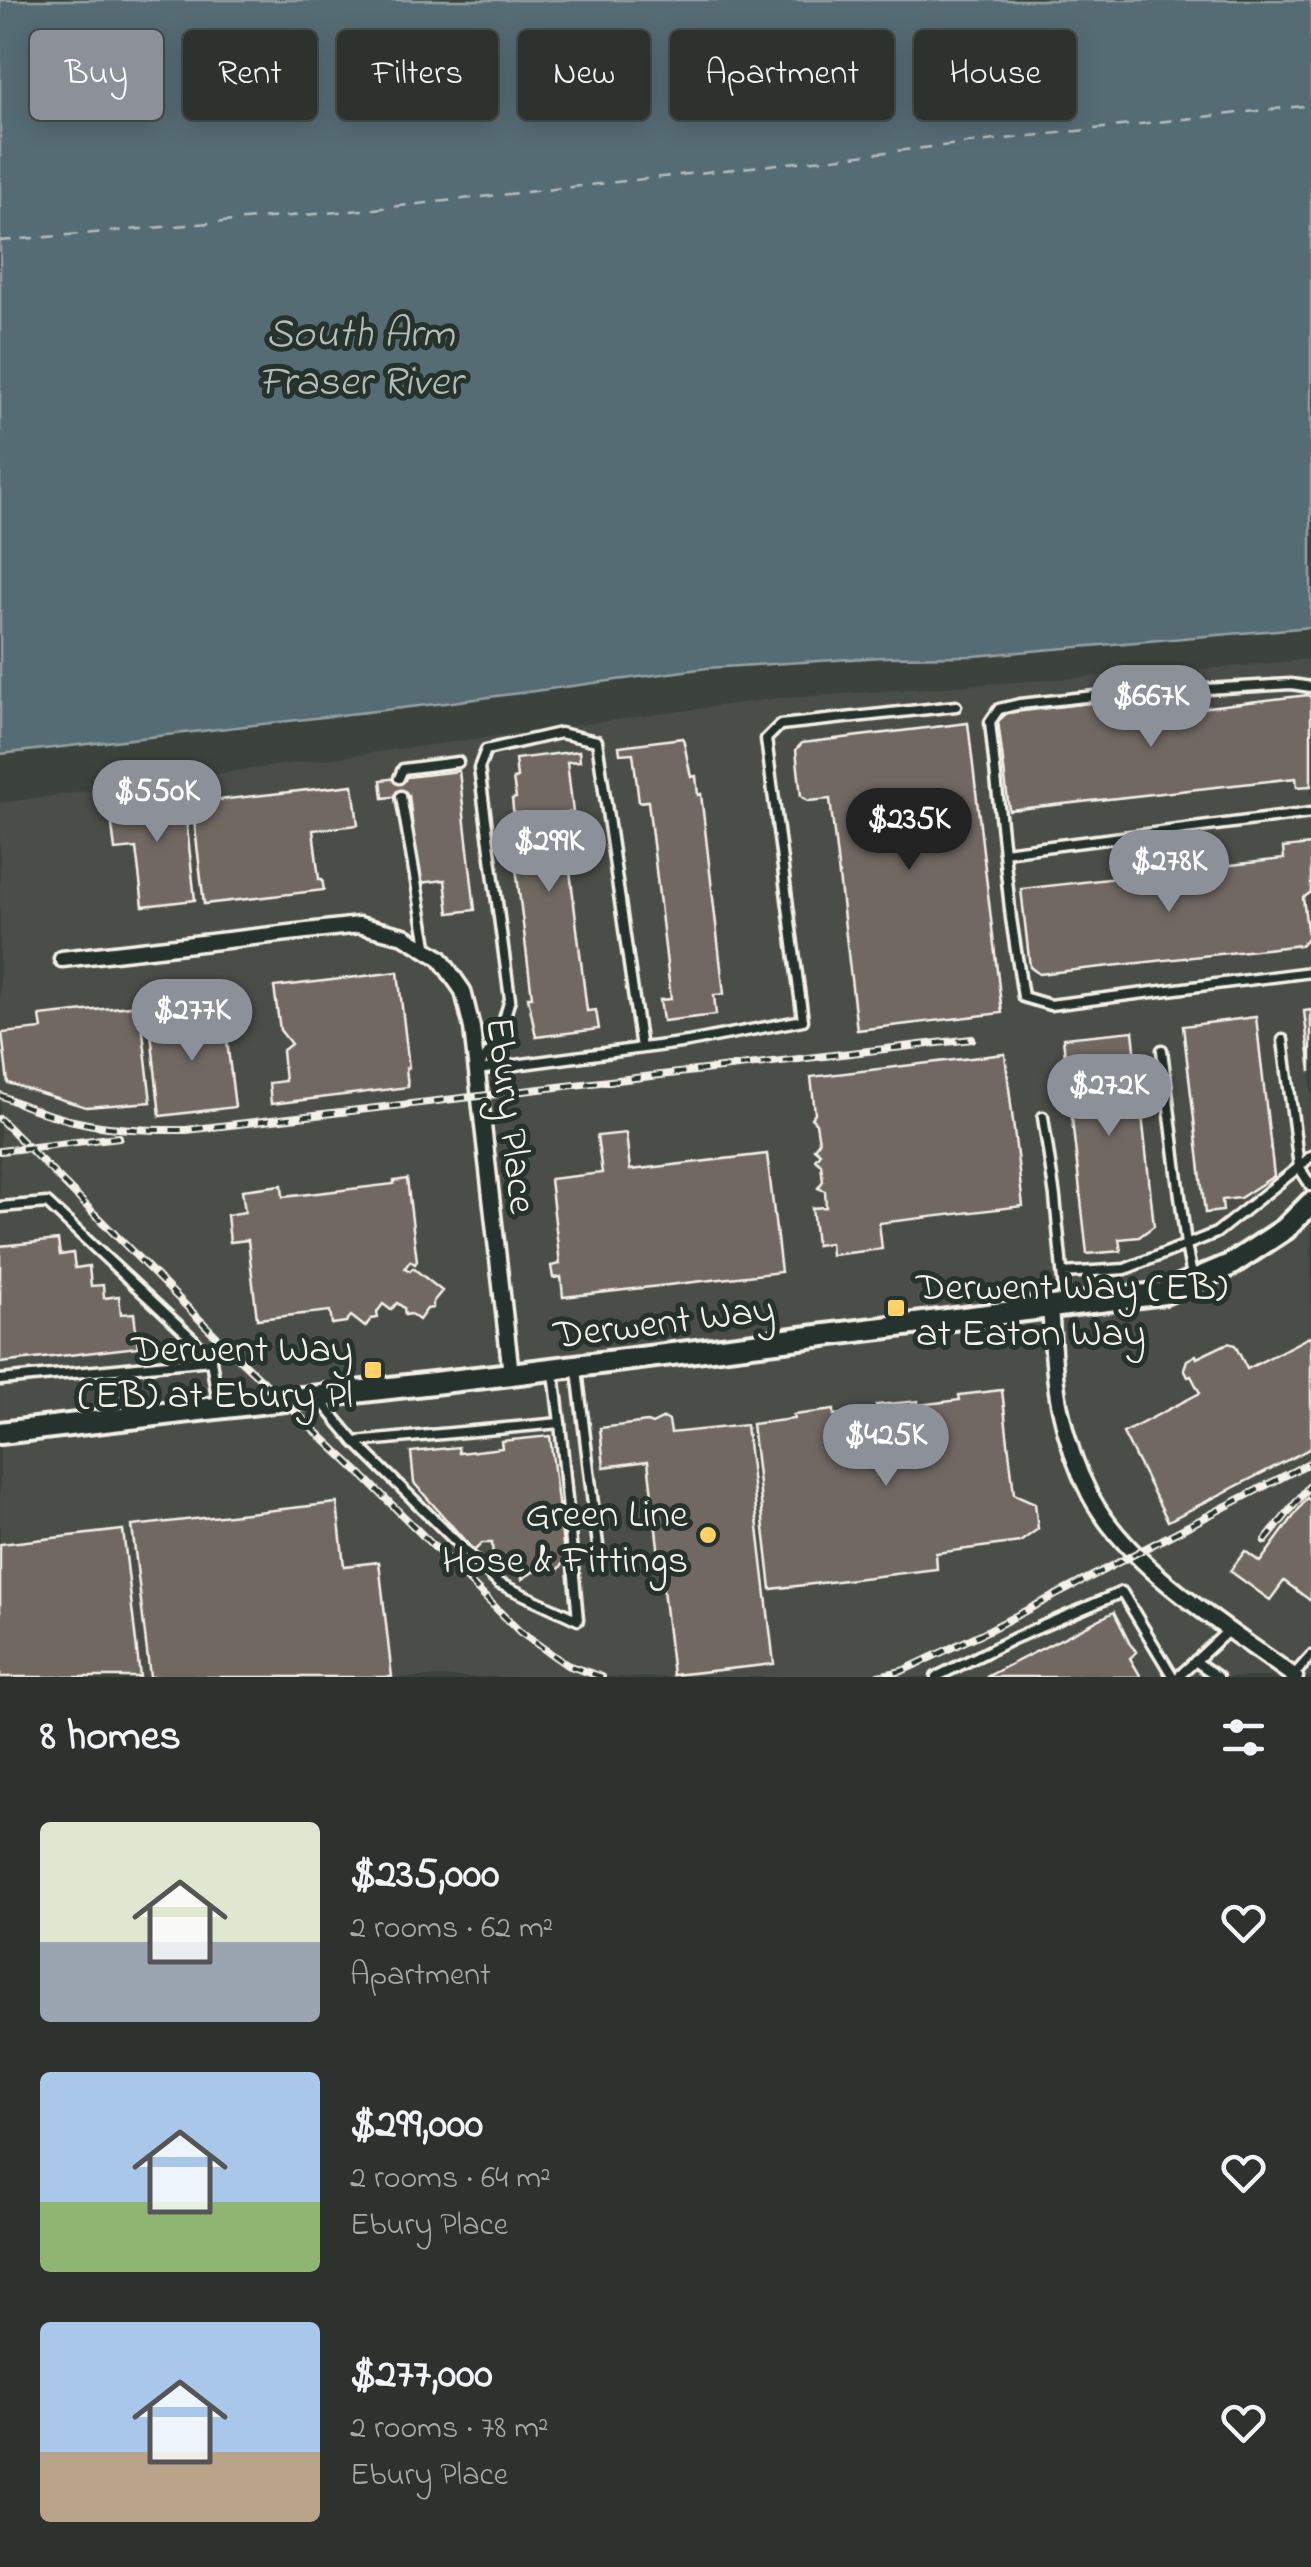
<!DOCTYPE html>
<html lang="en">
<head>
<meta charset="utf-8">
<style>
  :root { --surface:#2d322e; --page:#393e3a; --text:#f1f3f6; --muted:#a7aaaa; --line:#484d4a; --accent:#8c9099 }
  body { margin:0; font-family:"Indie Flower",sans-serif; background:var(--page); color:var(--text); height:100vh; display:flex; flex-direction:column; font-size:38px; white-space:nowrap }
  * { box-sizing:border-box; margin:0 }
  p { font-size:32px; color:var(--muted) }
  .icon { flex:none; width:55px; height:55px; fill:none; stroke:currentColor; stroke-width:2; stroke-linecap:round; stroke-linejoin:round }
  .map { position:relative; height:1677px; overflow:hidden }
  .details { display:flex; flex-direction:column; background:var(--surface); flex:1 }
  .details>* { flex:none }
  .guide { position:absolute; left:30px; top:30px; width:1252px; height:90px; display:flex; gap:20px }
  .price { position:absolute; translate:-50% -85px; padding:0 22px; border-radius:35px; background:var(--accent); color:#fff; font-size:32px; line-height:65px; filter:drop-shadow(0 2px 5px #0008) }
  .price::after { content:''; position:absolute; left:50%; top:60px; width:30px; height:22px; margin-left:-15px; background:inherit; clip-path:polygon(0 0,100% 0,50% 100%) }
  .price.current { background:#222; color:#fff }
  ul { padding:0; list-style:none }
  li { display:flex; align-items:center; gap:30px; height:250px; padding:0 40px }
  li span { display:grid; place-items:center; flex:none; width:280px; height:200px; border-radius:10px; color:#555 }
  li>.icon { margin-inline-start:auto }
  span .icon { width:120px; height:120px; fill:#fffc; stroke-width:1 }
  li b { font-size:42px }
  h2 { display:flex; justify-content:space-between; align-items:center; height:120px; padding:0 40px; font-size:42px }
  .tag { padding:0 35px; border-radius:10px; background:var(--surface); box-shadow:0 5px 25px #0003,0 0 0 2px var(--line); font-size:35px; line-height:90px }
  .tag.current { background:var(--accent); color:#fff }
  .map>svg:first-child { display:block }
  .built { fill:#4c4e48 }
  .water { fill:#566c74; stroke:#95a1a2; stroke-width:2.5 }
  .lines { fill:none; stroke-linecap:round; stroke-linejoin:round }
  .ferry { stroke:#b5bcba; stroke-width:2.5; stroke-dasharray:12 10; stroke-linecap:butt }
  .building { fill:#716862; stroke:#f4f1e8; stroke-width:2.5 }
  .lane-casing { stroke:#f4f1e8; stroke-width:15 }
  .street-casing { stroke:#f4f1e8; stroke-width:21 }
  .secondary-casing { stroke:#f4f1e8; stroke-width:28 }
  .lane { stroke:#26332d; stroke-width:8 }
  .street { stroke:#26332d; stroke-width:14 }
  .secondary { stroke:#26332d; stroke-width:20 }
  .rail-casing { stroke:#f4f1e8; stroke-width:8 }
  .rail { stroke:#26332d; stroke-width:4; stroke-dasharray:11; stroke-linecap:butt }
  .poi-dot { fill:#ffd166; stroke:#26332d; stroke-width:4 }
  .labels { text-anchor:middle; stroke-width:10; stroke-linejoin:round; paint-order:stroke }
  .street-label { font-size:40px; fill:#f4f1e8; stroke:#26332d }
  .poi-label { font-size:40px; fill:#f4f1e8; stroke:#26332d; text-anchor:end }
  .water-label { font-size:42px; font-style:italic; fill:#b5bcba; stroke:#26332d }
</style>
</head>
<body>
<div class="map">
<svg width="1311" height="1677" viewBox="0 0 1311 1677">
  <rect width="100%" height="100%" fill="#3c433d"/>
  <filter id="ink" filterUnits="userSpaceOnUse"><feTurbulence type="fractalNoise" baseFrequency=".01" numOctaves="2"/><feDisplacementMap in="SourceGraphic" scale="20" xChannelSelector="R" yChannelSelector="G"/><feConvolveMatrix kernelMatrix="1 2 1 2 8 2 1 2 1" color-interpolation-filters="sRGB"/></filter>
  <g filter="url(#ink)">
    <polygon class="built" points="1311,659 1311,1677 0,1677 0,803 771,699 1232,667"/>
    <polygon class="water" points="0,0 1311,0 1311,627 974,656 883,657 707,668 445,703 0,754"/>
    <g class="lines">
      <polyline class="ferry" points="0,241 373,209 1311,105"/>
    </g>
    <g class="building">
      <polygon points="1308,695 1311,697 1311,786 1297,787 1296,778 1009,810 998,721 1007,713 1130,698 1139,704 1140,715"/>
      <polygon points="968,723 1002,1013 857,1030 830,799 808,801 801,796 796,750 802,743"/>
      <polygon points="683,738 691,777 696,776 698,795 701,794 724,994 714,995 716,1015 663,1021 660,1000 671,999 648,801 639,802 633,753 620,754 619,746"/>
      <polygon points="579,751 580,761 567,762 573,812 563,813 587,1011 596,1010 599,1029 536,1037 528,997 532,997 510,819 514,818 512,799 516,798 513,779 517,778 515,759"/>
      <polygon points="459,771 475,910 449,913 445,880 419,883 409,795 383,798 381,780"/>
      <polygon points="353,785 358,825 313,830 319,879 322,879 324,890 204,904 192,803"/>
      <polygon points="183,792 195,900 143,906 136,848 115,850 109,801"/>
      <polygon points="1311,845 1311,892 1303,898 1308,937 1301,945 1039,974 1030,967 1021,889 1284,859 1283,848"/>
      <polygon points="398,972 409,1068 406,1068 408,1087 271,1104 269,1083 285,1081 282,1051 291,1044 280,1030 274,987"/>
      <polygon points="140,1005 151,1102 86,1107 8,1083 2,1033 42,1029 40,1016"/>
      <polygon points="1311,1010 1311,1072 1304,1011"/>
      <polygon points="220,1011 221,1016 224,1016 235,1107 160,1116 150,1023 191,1018 190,1014"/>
      <polygon points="1256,1017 1274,1176 1240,1198 1222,1200 1223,1211 1205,1213 1183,1026"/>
      <polygon points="1133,1031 1154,1226 1139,1237 1119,1239 1121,1251 1087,1254 1063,1038"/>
      <polygon points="1005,1054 1023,1206 879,1223 882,1249 831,1255 830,1243 816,1245 812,1208 826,1207 825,1191 818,1188 823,1181 821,1164 815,1159 820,1153 814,1148 819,1142 816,1123 811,1118 815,1113 811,1077"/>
      <polygon points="626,1133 630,1170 767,1154 781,1272 563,1297 561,1277 553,1278 551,1266 560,1264 550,1179 602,1173 597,1136"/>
      <polygon points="407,1179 417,1261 415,1264 410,1261 405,1268 410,1271 413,1268 442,1291 433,1302 433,1308 427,1309 419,1320 411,1314 405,1315 404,1308 397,1303 391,1310 383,1304 377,1312 378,1318 371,1319 365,1327 351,1316 346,1322 332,1324 330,1311 257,1319 248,1240 230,1242 227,1215 245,1212 242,1190 282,1185 283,1197 394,1184 394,1181"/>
      <polygon points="58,1240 60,1255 73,1253 75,1268 89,1266 91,1286 103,1285 104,1298 119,1296 121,1314 134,1313 138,1347 0,1363 0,1246"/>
      <polygon points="1311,1336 1311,1448 1168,1521 1123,1433 1200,1393 1191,1376 1188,1377 1184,1369 1187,1360 1196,1355 1197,1358 1228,1343 1235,1345 1247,1369"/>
      <polygon points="1002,1390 1014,1494 1035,1503 1038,1529 1020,1542 936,1553 937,1569 771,1589 752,1424 794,1419 793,1415 834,1410 834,1415 877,1410 876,1405 918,1401 918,1405 960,1400 959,1395"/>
      <polygon points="664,1418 669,1421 671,1433 746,1425 774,1664 673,1675 648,1461 604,1467 600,1428 647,1422 652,1424"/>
      <polygon points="550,1436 565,1561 559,1569 533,1572 522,1579 516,1557 504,1560 498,1565 493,1559 492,1543 482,1543 474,1551 414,1483 411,1452 458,1447 459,1453 502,1448 501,1441"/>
      <polygon points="1307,1498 1311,1501 1311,1601 1284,1581 1270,1600 1230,1571 1245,1551 1260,1562"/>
      <polygon points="337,1503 344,1566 379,1562 392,1677 150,1677 132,1526"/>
      <polygon points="123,1530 140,1677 0,1677 0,1544"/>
      <polygon points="1114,1612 1130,1644 1137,1652 1130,1658 1141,1677 986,1677"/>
    </g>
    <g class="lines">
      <defs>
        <g id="lane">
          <polyline points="1311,687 1291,684 1104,695 1020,704 999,709 990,722 1011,918 1023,997 1050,1005 1311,972"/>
          <polyline points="399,778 403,769 458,762"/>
          <polyline points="401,796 428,951"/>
          <polyline points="1004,852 1311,813"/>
          <polyline points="1283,1040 1299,1167"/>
          <polyline points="1162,1050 1186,1245 1216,1233 1299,1167 1311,1186"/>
          <polyline points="479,1066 498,1040 510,999 479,768 486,750 560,733 597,741 641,1048"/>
          <polyline points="477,1070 688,1042 803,1020 766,739 780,725 956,706"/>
          <polyline points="1043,1117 1055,1197 1065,1302"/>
          <polyline points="1299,1167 1311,1156"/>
          <polyline points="0,1207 47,1203 194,1340 211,1360"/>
          <polyline points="1063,1273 1125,1269 1186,1245 1192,1276"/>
          <polyline points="577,1370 599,1554"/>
          <polyline points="0,1380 211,1360 218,1404"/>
          <polyline points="320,1400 355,1442 560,1423 554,1373"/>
          <polyline points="355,1442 498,1583 578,1620 560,1423"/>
          <polyline points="1195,1661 1218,1677"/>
          <polyline points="1294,1675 1311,1656"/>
          <polyline points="936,1677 1015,1638 1122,1592 1173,1677"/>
          <polyline points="1178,1677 1230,1629"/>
        </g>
        <g id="street">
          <polyline points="62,959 359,925 404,936 440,958 463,991 472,1028 511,1374"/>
          <path d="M1050,1308C1053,1341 1053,1376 1060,1408C1066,1437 1076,1468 1090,1495C1129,1569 1228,1628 1295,1677"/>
        </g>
        <polyline id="secondary" points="0,1433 511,1374 1164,1293 1230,1265 1285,1229 1311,1203"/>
      </defs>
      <use href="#lane" class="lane-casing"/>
      <use href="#street" class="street-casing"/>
      <use href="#secondary" class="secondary-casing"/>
      <use href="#lane" class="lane"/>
      <use href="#street" class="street"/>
      <use href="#secondary" class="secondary"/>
      <defs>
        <g id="rail">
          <path d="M0,1095C65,1126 115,1131 186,1130L972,1039"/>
          <polyline points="0,1119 228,1348 362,1475 520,1632 567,1665 602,1677"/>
          <polyline points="0,1151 119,1137"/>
          <polyline points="1265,1541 1311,1484"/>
          <polyline points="874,1677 902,1671 987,1631 1311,1462"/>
        </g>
      </defs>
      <use href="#rail" class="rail-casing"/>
      <use href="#rail" class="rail"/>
    </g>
  </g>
  <g class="poi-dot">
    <rect x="886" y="1298" width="20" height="20" rx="5"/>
    <rect x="363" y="1360" width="20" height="20" rx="5"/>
    <circle cx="708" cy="1535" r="10"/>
  </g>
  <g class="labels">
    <g class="street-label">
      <text transform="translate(513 1115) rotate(83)" y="14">Ebury Place</text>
      <text transform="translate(664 1320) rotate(-7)" y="14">Derwent Way</text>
    </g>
    <g class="poi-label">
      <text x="916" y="1299" text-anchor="start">Derwent Way (EB)<tspan x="916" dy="46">at Eaton Way</tspan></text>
      <text x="353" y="1361">Derwent Way<tspan x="353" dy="46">(EB) at Ebury Pl</tspan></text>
      <text x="688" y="1526">Green Line<tspan x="688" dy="46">Hose &amp; Fittings</tspan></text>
    </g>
    <g class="water-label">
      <text x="360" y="346">South Arm<tspan x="360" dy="48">Fraser River</tspan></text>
    </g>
  </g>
</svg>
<b class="price" style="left:1151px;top:750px">$667K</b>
<b class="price" style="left:157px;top:845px">$550K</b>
<b class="price current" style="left:909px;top:873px">$235K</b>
<b class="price" style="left:549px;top:895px">$299K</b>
<b class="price" style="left:1169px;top:915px">$278K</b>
<b class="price" style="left:192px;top:1064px">$277K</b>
<b class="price" style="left:1109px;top:1139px">$272K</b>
<b class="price" style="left:886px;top:1489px">$425K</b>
<div class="guide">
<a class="tag current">Buy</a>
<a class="tag">Rent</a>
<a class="tag">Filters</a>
<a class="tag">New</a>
<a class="tag">Apartment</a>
<a class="tag">House</a>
</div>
</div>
<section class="details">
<h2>8 homes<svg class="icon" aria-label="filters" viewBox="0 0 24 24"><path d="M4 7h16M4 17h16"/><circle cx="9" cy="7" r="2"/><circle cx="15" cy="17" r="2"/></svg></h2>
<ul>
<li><span style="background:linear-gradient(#dfe7d0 60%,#9aa5b1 0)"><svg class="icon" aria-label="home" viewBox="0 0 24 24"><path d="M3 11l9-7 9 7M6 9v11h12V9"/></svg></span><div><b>$235,000</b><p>2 rooms · 62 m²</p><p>Apartment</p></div><svg class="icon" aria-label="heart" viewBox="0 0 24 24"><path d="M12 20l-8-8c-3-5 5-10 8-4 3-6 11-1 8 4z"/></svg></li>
<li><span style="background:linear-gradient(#a9c7e8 65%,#8fb573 0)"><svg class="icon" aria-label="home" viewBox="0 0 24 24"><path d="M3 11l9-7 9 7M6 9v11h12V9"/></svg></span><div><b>$299,000</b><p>2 rooms · 64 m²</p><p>Ebury Place</p></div><svg class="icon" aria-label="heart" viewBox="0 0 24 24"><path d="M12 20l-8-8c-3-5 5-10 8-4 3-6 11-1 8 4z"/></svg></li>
<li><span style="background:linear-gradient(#a9c7e8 65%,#b9a48a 0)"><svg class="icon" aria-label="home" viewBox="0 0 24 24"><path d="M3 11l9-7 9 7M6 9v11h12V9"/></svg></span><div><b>$277,000</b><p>2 rooms · 78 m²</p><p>Ebury Place</p></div><svg class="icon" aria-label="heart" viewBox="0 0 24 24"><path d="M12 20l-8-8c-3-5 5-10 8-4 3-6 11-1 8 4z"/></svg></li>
</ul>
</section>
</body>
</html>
